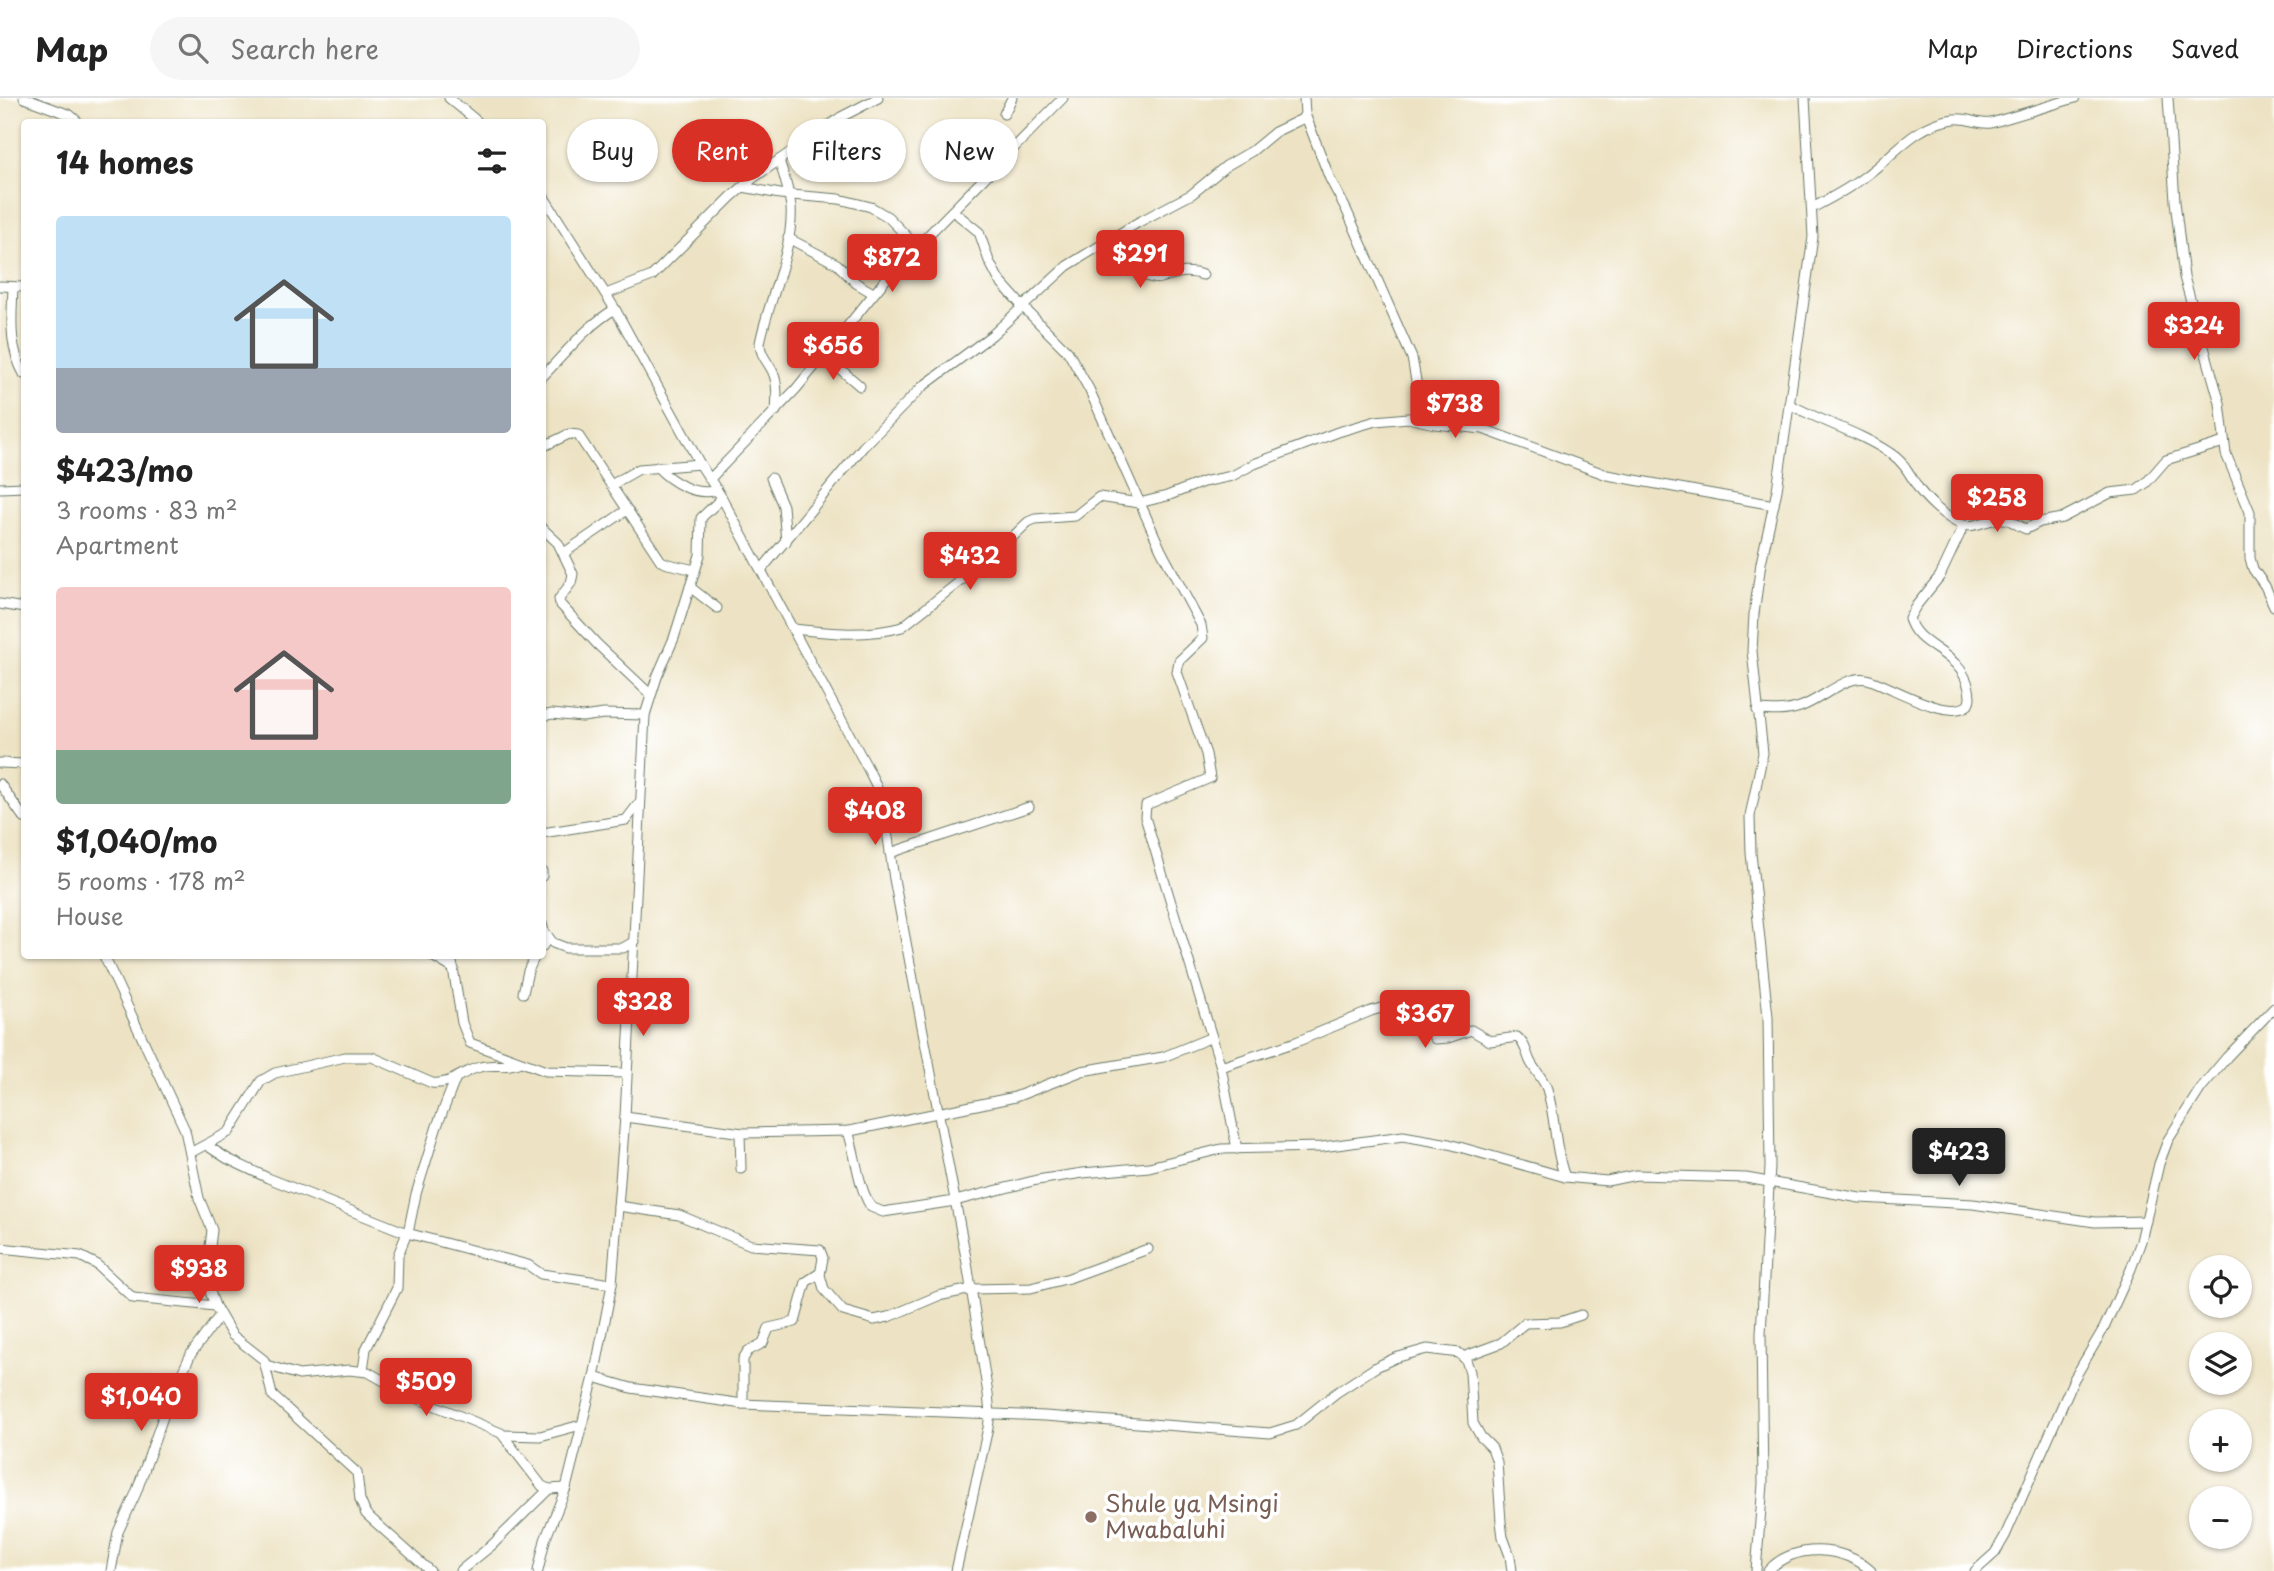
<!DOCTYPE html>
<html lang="en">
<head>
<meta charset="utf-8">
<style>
  :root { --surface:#fff; --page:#f6f6f6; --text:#222; --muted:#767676; --line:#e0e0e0; --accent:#d93025 }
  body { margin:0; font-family:"Playpen Sans",sans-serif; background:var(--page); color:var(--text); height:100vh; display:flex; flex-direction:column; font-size:26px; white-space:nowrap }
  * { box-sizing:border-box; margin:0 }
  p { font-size:23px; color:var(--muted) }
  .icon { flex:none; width:38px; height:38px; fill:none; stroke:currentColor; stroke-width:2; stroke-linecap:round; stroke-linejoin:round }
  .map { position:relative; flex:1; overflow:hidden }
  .side { position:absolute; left:21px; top:21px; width:525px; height:840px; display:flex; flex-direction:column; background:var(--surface); border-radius:7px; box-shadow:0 2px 5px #0004 }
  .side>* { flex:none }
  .hud { position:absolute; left:567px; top:21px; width:665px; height:63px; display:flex; gap:14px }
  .controls { position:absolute; left:2189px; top:1157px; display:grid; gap:14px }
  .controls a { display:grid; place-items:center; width:63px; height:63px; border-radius:50%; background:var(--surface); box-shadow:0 2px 5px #0004; font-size:35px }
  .price { position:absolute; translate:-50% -60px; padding:0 16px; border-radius:7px; background:var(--accent); color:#fff; font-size:23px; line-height:46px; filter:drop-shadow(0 2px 4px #0008) }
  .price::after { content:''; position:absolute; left:50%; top:42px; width:21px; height:16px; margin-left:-10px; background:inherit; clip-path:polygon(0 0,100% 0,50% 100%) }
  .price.active { background:#222; color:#fff }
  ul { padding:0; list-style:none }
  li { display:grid; align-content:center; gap:14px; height:371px; padding:0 35px }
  li span { display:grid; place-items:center; height:217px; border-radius:7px; color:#555 }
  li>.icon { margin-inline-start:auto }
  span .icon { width:126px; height:126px; fill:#fffc; stroke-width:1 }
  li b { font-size:30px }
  h2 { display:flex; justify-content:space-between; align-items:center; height:84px; padding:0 35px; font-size:30px }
  .tag { padding:0 24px; border-radius:32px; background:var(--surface); box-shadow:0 2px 5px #0004; font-size:24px; line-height:63px }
  .tag.active { background:var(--accent); color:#fff }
  header { display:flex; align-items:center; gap:42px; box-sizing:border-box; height:98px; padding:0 35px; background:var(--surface); border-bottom:2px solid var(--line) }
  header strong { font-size:33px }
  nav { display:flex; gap:38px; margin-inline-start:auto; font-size:24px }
  .search { width:490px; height:63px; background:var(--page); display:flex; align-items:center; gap:18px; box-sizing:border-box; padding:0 24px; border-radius:38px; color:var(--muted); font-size:26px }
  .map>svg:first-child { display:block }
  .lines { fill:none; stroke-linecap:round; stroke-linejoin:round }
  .minor-casing { stroke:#677766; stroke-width:11 }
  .minor { stroke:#fff; stroke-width:9 }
  .education-dot { fill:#8d6e63; stroke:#fff; stroke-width:2.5 }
  .labels { text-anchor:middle; stroke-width:7; stroke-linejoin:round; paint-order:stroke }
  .education-label { font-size:23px; fill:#785e54; stroke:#fff; text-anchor:start }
</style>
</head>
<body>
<header>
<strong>Map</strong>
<div class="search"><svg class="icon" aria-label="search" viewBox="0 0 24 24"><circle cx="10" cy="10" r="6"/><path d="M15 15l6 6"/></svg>Search here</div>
<nav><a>Map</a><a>Directions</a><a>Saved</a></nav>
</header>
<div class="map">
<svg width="2274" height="1473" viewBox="0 0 2274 1473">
  <rect width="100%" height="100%" fill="#fff"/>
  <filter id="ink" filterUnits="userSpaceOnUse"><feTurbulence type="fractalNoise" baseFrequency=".0143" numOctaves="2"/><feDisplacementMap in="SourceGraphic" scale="14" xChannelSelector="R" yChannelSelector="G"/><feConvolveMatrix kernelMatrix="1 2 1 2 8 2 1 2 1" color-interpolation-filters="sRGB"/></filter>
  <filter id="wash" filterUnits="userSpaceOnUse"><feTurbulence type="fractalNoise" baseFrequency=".00686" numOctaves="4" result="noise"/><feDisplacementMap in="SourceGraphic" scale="28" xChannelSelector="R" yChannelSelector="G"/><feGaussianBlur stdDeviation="1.57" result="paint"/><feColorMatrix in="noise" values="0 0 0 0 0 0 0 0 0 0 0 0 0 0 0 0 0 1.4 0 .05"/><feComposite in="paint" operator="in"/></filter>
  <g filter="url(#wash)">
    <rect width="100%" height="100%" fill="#ede3c4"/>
  </g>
  <g filter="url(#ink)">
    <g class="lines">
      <defs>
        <g id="minor">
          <polyline points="24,0 70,17 78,24"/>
          <polyline points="449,0 478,24"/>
          <polyline points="2168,0 2175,103 2184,179 2220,305 2226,356 2250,414 2250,460 2253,471 2265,488 2274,508"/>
          <polyline points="1004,16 1012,0"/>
          <polyline points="1305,16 1330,81 1346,111 1412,260 1423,322"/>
          <polyline points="743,89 780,96 839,101 871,109 888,119 917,149"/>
          <polyline points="542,96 615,211 700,366 722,400 868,671 876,687 884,712 894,781 967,1165 988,1296 990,1316 988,1330 956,1473"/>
          <path d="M1812,110C1831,100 1851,90 1868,76C1896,55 1916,26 1954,21C1967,19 1978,27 1991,25L2075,0"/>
          <polyline points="953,113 979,134 989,163 999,182 1023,209 1068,254 1089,291 1161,452 1201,527 1203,540 1179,563 1177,574 1206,656 1210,680 1146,707 1145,719 1221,969 1237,1051"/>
          <polyline points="788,140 837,166 856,185 873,195"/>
          <path d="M1104,145C1115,156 1143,184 1160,180C1176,176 1186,171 1203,177"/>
          <polyline points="0,188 24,189"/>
          <path d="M13,189C12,220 8,247 24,276"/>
          <polyline points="606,196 652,178 731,99 752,81 841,19 878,0"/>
          <polyline points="821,262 840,271 860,288"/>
          <path d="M542,279C567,254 585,229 615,211"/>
          <path d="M1789,306C1822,324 1859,334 1890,355C1903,363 1909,375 1917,388C1925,401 1946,420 1960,426C1974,432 1988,420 2002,421C2012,421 2017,428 2026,431L2040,424L2062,420L2110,395L2136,392L2146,385L2166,362L2224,344"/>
          <path d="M776,313C777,301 778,288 774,277C770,265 760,259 760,245C768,203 794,151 791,109C789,93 784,77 779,62"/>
          <polyline points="542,349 569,336 578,337 661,463 668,466 695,472"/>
          <path d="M657,369C672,384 695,399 717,392"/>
          <polyline points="771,380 783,408 786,444"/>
          <polyline points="710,381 796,291 891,175 1063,0"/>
          <polyline points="611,387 639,371 700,366"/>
          <polyline points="0,390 24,389"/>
          <polyline points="542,430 558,445 573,476 571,485 559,501 560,506 597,546 650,596"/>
          <polyline points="564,455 627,412"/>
          <polyline points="762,471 863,349 922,289 992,237 1067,168 1137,125 1192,96 1226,68 1252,53 1275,34 1302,21 1305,16 1304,0"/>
          <polyline points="690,489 717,510"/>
          <polyline points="0,506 24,510"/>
          <path d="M794,531C830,535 866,539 902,529L996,455L1028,424L1035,421L1075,418L1099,399L1139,405L1167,398L1203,384L1232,378L1254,366L1338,334L1376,323L1408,320L1435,326L1483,331L1607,377L1774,407"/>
          <path d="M1757,612C1772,613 1786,614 1800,609C1821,602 1847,576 1867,581C1890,587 1947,624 1968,607C1971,601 1970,598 1969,591C1961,552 1916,551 1909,520L1916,508L1940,478L1964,427"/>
          <polyline points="542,618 552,616 582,619 604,616 645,617"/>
          <polyline points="0,665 24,666"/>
          <polyline points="0,686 24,720"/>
          <polyline points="542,735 626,722 639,705"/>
          <polyline points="890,755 1029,709"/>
          <polyline points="542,773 542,778"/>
          <polyline points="542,826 544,833 553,845 566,850 623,850 635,843"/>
          <polyline points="542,849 548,840"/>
          <polyline points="104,858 185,1032 199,1100 212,1132 206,1182 215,1208 232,1237 264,1262 272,1297 357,1375 360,1402 366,1416 430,1473"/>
          <polyline points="432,858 454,871"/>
          <polyline points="451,858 462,925 470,945 546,973 626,975"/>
          <polyline points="523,895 528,873 535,858"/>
          <path d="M1221,969L1296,944L1371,913L1401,904L1411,908L1416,913L1435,941L1448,940L1471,932L1490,943L1517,939C1525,945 1526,954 1530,963C1535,973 1543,980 1547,991C1556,1020 1554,1051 1565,1079"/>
          <polyline points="625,1019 743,1035 850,1033 1015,999 1082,973 1163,959 1212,939"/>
          <path d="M848,1033C856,1057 858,1089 871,1109L883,1114L955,1103L1037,1082L1083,1075L1149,1069L1221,1051L1322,1049L1403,1038L1449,1046L1565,1079L1607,1083L1636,1077L1746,1080L1860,1100L1973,1106L2095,1124L2146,1123"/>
          <polyline points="740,1035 741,1071"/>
          <polyline points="206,1047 228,1061 268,1080 407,1135 528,1167 541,1176 612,1186"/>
          <path d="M190,1055L229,1034L261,983L275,975L345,959H372L432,985C452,987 462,973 480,969C494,965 507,971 520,964"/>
          <polyline points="618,1108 679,1117 751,1147 820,1152 823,1160 820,1177 824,1191 843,1213 874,1222 888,1219 938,1198 972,1191 1031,1190 1069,1180 1148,1151"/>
          <polyline points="0,1150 80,1158 96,1166 133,1200 215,1208"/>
          <polyline points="1463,1259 1501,1245 1525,1225 1560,1224 1581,1217"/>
          <polyline points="266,1267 299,1277 349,1272 368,1274 407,1296 501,1335 542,1388 549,1391 566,1390"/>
          <polyline points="363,1272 366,1251 397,1190 398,1157 409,1130 416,1096 437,1028 455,982"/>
          <polyline points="594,1279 631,1290 743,1306 1045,1318 1270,1335 1296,1327 1336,1295 1376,1269 1395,1260 1427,1251 1459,1255 1466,1262 1470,1274 1473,1325 1481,1339 1492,1350 1497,1364 1501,1424 1503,1439 1510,1458 1512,1473"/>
          <polyline points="743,1306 743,1261 748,1253 763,1245 769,1230 795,1224 806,1184 820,1175"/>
          <polyline points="504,1337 540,1338 581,1327"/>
          <polyline points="111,1473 118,1434 136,1395 169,1302 191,1256 220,1217"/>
          <polyline points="460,1473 491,1448 549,1391"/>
          <polyline points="538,1473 545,1442 566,1390 594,1279 612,1186 625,1019 645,617 657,579 674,540 700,457 701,420 722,400"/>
          <polyline points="1756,1473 1763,1386 1761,1236 1770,1069 1768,919 1751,755 1750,718 1763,655 1752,553 1754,516 1761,465 1777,392 1813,139 1805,0"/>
          <path d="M1768,1473C1793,1444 1845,1448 1871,1473"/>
          <polyline points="1975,1473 1995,1455 2005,1438 2074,1281 2104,1230 2131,1171 2141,1143 2159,1066 2168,1042 2201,990 2227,959 2274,910"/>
        </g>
      </defs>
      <use href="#minor" class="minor-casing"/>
      <use href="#minor" class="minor"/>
    </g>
  </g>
  <circle class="education-dot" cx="1091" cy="1419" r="7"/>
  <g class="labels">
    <g class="education-label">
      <text x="1105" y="1414">Shule ya Msingi<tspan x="1105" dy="26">Mwabaluhi</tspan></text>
    </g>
  </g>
</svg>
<div class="controls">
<a><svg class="icon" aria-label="locate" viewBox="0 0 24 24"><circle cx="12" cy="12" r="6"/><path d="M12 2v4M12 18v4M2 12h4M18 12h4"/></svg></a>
<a><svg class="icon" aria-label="layers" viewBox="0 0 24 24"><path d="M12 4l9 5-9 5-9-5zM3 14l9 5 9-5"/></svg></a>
<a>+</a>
<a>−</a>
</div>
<b class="price" style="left:1140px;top:192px">$291</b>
<b class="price" style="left:892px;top:196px">$872</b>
<b class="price" style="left:2194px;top:264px">$324</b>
<b class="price" style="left:833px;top:284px">$656</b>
<b class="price" style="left:1455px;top:342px">$738</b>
<b class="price" style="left:1997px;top:436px">$258</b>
<b class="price" style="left:970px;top:494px">$432</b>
<b class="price" style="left:875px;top:749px">$408</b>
<b class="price" style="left:643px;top:940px">$328</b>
<b class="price" style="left:1425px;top:952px">$367</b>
<b class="price active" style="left:1959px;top:1090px">$423</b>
<b class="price" style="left:199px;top:1207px">$938</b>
<b class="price" style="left:426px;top:1320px">$509</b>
<b class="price" style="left:141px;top:1335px">$1,040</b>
<div class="hud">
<a class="tag">Buy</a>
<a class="tag active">Rent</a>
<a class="tag">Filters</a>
<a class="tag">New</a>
</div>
<section class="side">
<h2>14 homes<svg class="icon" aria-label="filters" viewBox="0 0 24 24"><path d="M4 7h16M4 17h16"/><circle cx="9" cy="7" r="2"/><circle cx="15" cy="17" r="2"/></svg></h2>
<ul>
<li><span style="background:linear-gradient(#bfe0f5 70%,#9aa5b1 0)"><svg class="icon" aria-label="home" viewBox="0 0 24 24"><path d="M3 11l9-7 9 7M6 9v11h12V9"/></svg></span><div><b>$423/mo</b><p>3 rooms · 83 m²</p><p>Apartment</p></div></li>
<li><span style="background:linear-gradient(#f6c9c9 75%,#7fa58c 0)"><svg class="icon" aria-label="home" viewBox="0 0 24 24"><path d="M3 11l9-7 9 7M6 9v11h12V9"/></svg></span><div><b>$1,040/mo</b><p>5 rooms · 178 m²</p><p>House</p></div></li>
</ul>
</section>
</div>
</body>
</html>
